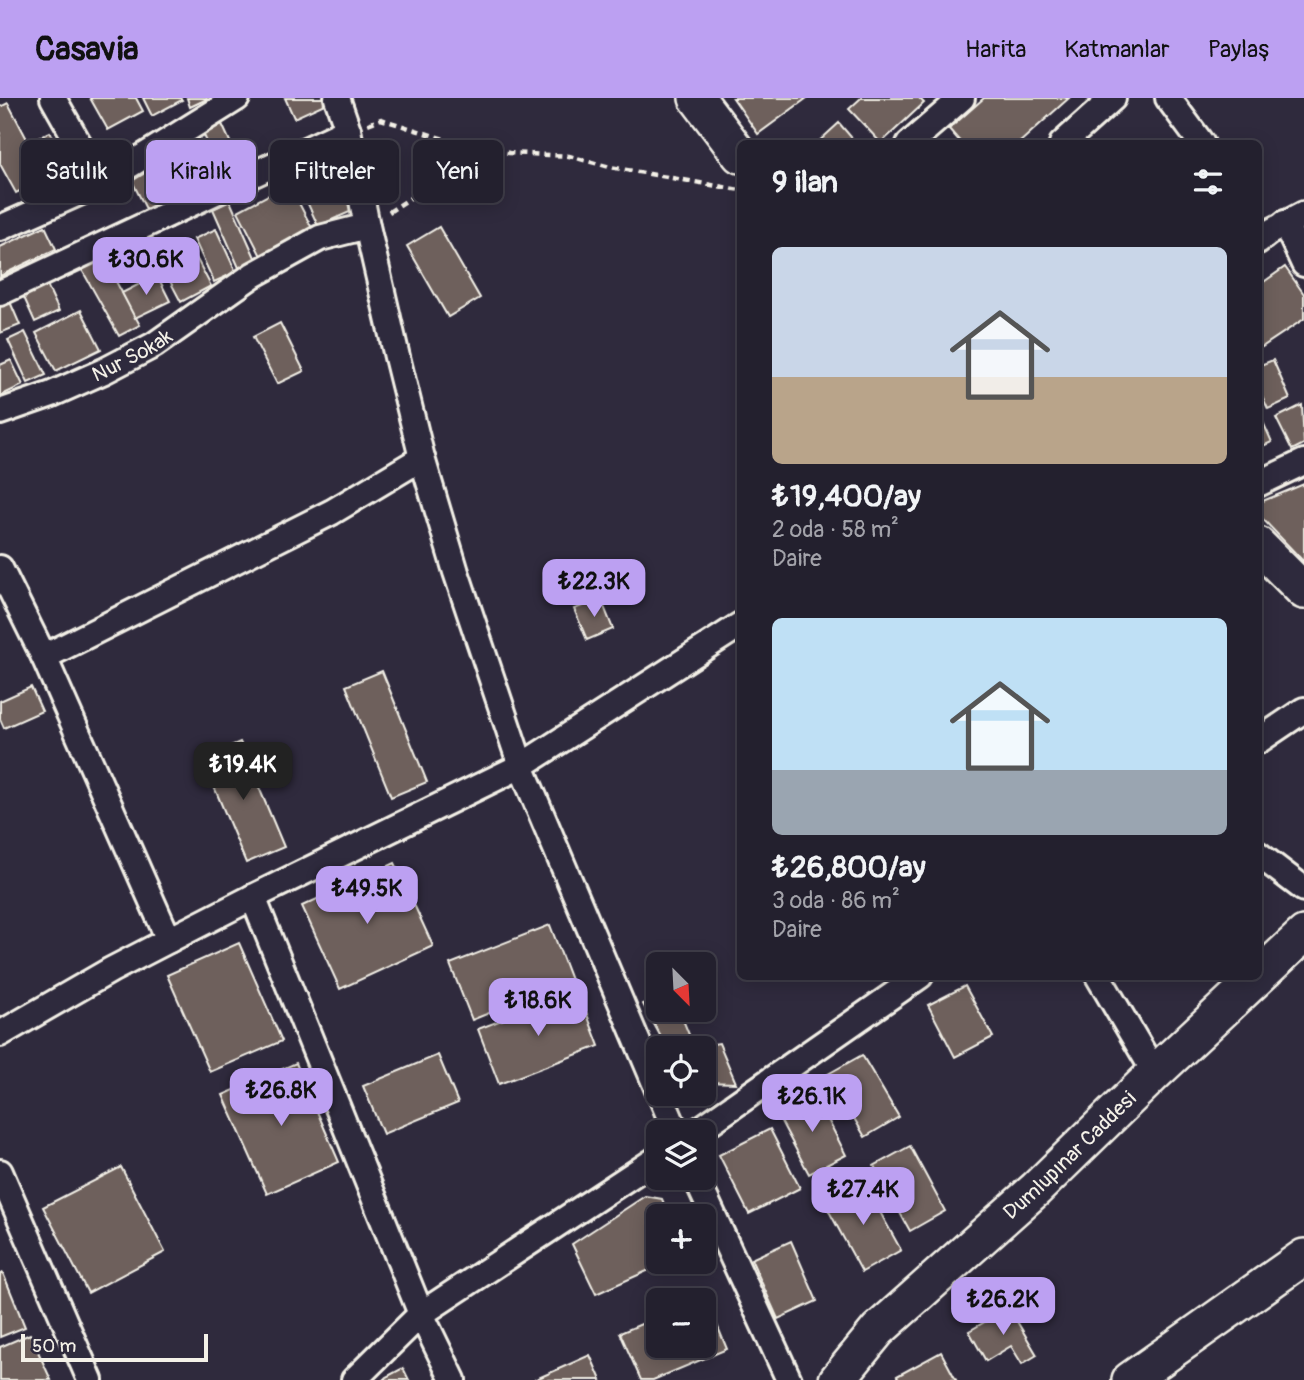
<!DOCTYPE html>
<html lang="tr">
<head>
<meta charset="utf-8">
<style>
  :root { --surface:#23202e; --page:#2f2d3a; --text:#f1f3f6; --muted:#a3a3aa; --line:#403e4a; --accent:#bca0f2 }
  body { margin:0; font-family:Pangolin,sans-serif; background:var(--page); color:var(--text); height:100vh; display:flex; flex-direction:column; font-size:26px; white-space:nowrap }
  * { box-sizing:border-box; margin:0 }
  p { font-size:23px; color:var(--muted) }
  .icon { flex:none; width:38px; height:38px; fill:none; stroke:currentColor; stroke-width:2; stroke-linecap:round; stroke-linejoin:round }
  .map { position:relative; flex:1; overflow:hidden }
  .details { position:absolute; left:737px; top:42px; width:525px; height:840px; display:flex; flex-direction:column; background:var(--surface); border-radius:10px; box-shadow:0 4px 18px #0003,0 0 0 2px var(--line) }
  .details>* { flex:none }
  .hud { position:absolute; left:21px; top:42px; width:611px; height:63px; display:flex; gap:14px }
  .needle { width:46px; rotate:156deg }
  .tools { position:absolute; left:646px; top:854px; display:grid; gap:14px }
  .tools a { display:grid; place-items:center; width:70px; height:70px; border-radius:10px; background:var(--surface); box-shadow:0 4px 18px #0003,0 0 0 2px var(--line); font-size:35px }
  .scale { position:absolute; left:21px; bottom:18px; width:187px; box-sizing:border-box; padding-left:7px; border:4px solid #f4f1e8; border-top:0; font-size:19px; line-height:24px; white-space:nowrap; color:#f4f1e8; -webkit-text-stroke:5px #2f2a3d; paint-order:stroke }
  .price { position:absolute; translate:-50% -60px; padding:0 16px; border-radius:14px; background:var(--accent); color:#111; font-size:23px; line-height:46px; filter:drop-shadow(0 2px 4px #0008) }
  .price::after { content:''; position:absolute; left:50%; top:42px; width:21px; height:16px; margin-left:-10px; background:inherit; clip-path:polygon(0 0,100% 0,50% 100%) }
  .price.active { background:#222; color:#fff }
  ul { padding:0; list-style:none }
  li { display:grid; align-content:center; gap:14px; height:371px; padding:0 35px }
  li span { display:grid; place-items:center; height:217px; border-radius:10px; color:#555 }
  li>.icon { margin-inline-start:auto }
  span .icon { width:126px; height:126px; fill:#fffc; stroke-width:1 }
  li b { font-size:30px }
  h2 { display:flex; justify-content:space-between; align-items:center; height:84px; padding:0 35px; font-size:30px }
  .pill { padding:0 24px; border-radius:10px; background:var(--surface); box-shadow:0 4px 18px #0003,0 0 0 2px var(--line); font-size:24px; line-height:63px }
  .pill.active { background:var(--accent); color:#111 }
  header { display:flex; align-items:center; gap:42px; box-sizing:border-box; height:98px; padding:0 35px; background:var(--accent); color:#111 }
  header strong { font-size:33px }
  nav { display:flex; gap:38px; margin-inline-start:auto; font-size:24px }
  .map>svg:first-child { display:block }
  .building { fill:#6e605c; stroke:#f4f1e8; stroke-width:2 }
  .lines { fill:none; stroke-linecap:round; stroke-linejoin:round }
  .street-casing { stroke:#f4f1e8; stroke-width:30 }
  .secondary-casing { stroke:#f4f1e8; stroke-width:40 }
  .path { stroke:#f4f1e8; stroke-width:4.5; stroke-dasharray:7 5; stroke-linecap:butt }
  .street { stroke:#2f2a3d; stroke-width:24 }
  .secondary { stroke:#2f2a3d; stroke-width:35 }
  .labels { text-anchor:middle; stroke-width:6; stroke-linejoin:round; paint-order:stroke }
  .street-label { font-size:21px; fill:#f4f1e8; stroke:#2f2a3d }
</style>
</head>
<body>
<header>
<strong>Casavia</strong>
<nav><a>Harita</a><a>Katmanlar</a><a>Paylaş</a></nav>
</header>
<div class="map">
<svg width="1304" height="1282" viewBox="0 0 1304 1282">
  <rect width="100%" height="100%" fill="#2f2a3d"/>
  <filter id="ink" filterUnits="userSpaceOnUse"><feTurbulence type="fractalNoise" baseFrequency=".0143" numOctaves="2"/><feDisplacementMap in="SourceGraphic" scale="14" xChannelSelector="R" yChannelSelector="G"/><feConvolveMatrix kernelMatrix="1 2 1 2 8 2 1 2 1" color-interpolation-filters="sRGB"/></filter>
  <g filter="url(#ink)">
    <g class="building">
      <polygon points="90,0 136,0 143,13 108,32"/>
      <polygon points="143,0 180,0 182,2 152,18"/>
      <polygon points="187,0 206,0 207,1 190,9"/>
      <polygon points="285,0 328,0 329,4 294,20"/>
      <polygon points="733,0 807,0 758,36"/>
      <polygon points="861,0 919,0 924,5 881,45 849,11"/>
      <polygon points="984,0 1069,0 1018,46 962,46 949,31"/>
      <polygon points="8,5 47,79 16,95 0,66 0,9"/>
      <polygon points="839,25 857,46 816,46"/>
      <polygon points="222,26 242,70 222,79 203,35"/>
      <polygon points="50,34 73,78 57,86 34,42"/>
      <polygon points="338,48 352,113 318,128 292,71"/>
      <polygon points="186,50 204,82 146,111 132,83"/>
      <polygon points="289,86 313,132 261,158 238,113"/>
      <polygon points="230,103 257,164 240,172 213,111"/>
      <polygon points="45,128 56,151 0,178 0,149"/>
      <polygon points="439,129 480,200 448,219 407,148"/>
      <polygon points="216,131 236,174 214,184 194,141"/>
      <polygon points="190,148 211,188 181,204 160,164"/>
      <polygon points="103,160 140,227 119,238 82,172"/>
      <polygon points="1285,169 1304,196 1304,221 1262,249 1258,243 1258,188"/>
      <polygon points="157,177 170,203 135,220 122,195"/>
      <polygon points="46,185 59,213 35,224 22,195"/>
      <polygon points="8,199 20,227 0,235 0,203"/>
      <polygon points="81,212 101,251 56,273 36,235"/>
      <polygon points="280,225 304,273 277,286 253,239"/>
      <polygon points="25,234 46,277 28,285 8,242"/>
      <polygon points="11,262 23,287 0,298 0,267"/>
      <polygon points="1273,262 1290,301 1268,311 1258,289 1258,268"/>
      <polygon points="1302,307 1304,346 1292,352 1276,320"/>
      <polygon points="1258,313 1272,344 1258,350"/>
      <polygon points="1304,386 1304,464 1258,416 1258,405"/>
      <polygon points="601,501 613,531 587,542 574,511"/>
      <polygon points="382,573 427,684 391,699 346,588"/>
      <polygon points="31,589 42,613 4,630 0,621 0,603"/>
      <polygon points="240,644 284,749 246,765 202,660"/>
      <polygon points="395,765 433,848 340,891 302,808"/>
      <polygon points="550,827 571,882 472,922 450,866"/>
      <polygon points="239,845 282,943 210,974 167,877"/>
      <polygon points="965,888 993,939 955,959 928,907"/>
      <polygon points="578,893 599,948 499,986 478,931"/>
      <polygon points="658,901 658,912 679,912 694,949 719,945 736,985 704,984 704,950 667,950 643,906"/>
      <polygon points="438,957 458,1005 383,1036 363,988"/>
      <polygon points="862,957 899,1019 865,1039 828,976"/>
      <polygon points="296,965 339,1064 267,1096 223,997"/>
      <polygon points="815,996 846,1057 809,1076 777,1016"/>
      <polygon points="770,1031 800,1090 749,1116 719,1057"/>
      <polygon points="910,1048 945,1113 910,1133 874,1068"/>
      <polygon points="121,1069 165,1154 88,1195 43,1109"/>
      <polygon points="864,1085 901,1152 862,1174 825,1106"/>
      <polygon points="645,1098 662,1101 669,1118 658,1118 658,1164 667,1164 596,1196 572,1146"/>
      <polygon points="791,1143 817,1203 778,1221 751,1161"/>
      <polygon points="3,1175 25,1229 0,1239 0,1177"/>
      <polygon points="705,1198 727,1251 653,1282 641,1282 620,1235 658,1219 658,1248 704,1248 704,1202 696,1202"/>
      <polygon points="1009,1210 1037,1257 1022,1266 1011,1248 986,1263 969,1233"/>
      <polygon points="30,1236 51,1282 0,1282 0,1249"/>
      <polygon points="941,1254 956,1282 899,1282 897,1278"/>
      <polygon points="590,1257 601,1282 534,1282"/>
      <polygon points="403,1270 409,1282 383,1282 386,1279"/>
    </g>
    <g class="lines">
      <defs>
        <g id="street">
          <polyline points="53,0 101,85"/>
          <polyline points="337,0 348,32 367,128 397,259 422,360 456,474 521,668 658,992"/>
          <polyline points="1168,0 1202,46"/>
          <polyline points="909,46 962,0"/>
          <polyline points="1062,46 1113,0"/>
          <polyline points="1285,125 1304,166"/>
          <polyline points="0,130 101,85 237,0"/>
          <polyline points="1258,143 1268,135 1304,116"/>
          <polyline points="0,195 348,32"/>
          <path id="s1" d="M0,314L52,296L104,273L154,247L253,177L320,140L367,128"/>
          <polyline points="1258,386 1304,364"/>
          <polyline points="0,470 44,559"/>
          <polyline points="1258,643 1304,612"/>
          <polyline points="1258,756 1304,791"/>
          <polyline points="253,799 521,668 740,527"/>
          <polyline points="169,842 253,799 421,1216 453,1282"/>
          <polyline points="1098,878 1155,975"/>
          <polyline points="0,936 111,872 169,842 44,559 332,414 422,360"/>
          <polyline points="660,996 676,1034"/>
          <polyline points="696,1034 920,878"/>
          <polyline points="0,1074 90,1282"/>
          <polyline points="696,1080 789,1282"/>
          <polyline points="354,1282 421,1216 658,1060"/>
        </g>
        <g id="secondary">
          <polyline points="697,0 740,57"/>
          <polyline points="1258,447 1304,493"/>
          <path id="s2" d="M837,1282L878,1232L1036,1091L1155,975L1304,836"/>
          <polyline points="1130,1282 1304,1159"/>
        </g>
      </defs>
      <use href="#street" class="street-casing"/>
      <use href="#secondary" class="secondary-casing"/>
      <g class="path">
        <polyline points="368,26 381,21 450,43 509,55 569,58 610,69 740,92"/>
        <polyline points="389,114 433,85 479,50"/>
      </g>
      <use href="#street" class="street"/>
      <use href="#secondary" class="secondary"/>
    </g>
  </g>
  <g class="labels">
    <g class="street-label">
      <text dy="7" stroke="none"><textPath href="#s1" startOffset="144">Nur Sokak</textPath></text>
      <text dy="7" stroke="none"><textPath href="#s2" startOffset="324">Dumlupınar Caddesi</textPath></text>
    </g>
  </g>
</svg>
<div class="tools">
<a><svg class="needle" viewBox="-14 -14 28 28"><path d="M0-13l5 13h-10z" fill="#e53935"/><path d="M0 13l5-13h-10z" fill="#a3a3aa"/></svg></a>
<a><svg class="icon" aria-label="locate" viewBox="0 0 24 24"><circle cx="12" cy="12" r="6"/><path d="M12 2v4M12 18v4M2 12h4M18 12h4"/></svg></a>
<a><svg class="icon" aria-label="layers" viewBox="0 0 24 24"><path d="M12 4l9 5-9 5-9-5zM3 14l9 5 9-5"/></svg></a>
<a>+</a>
<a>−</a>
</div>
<div class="scale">50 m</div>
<b class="price" style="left:146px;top:199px">₺30.6K</b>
<b class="price" style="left:594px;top:521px">₺22.3K</b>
<b class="price active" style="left:243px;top:704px">₺19.4K</b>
<b class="price" style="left:367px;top:828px">₺49.5K</b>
<b class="price" style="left:538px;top:940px">₺18.6K</b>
<b class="price" style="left:281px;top:1030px">₺26.8K</b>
<b class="price" style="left:812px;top:1036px">₺26.1K</b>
<b class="price" style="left:863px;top:1129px">₺27.4K</b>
<b class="price" style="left:1003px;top:1239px">₺26.2K</b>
<div class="hud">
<a class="pill">Satılık</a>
<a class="pill active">Kiralık</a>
<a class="pill">Filtreler</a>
<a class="pill">Yeni</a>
</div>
<section class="details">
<h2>9 ilan<svg class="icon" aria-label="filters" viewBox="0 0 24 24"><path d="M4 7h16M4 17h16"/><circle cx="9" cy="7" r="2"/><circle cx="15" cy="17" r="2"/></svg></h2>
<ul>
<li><span style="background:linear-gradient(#c9d6e8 60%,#b9a48a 0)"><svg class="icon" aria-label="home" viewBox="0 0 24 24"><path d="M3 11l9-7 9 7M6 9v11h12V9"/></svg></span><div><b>₺19,400/ay</b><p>2 oda · 58 m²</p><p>Daire</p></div></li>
<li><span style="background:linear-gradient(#bfe0f5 70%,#9aa5b1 0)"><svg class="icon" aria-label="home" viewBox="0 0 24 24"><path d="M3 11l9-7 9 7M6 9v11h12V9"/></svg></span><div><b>₺26,800/ay</b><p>3 oda · 86 m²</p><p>Daire</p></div></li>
</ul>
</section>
</div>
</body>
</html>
